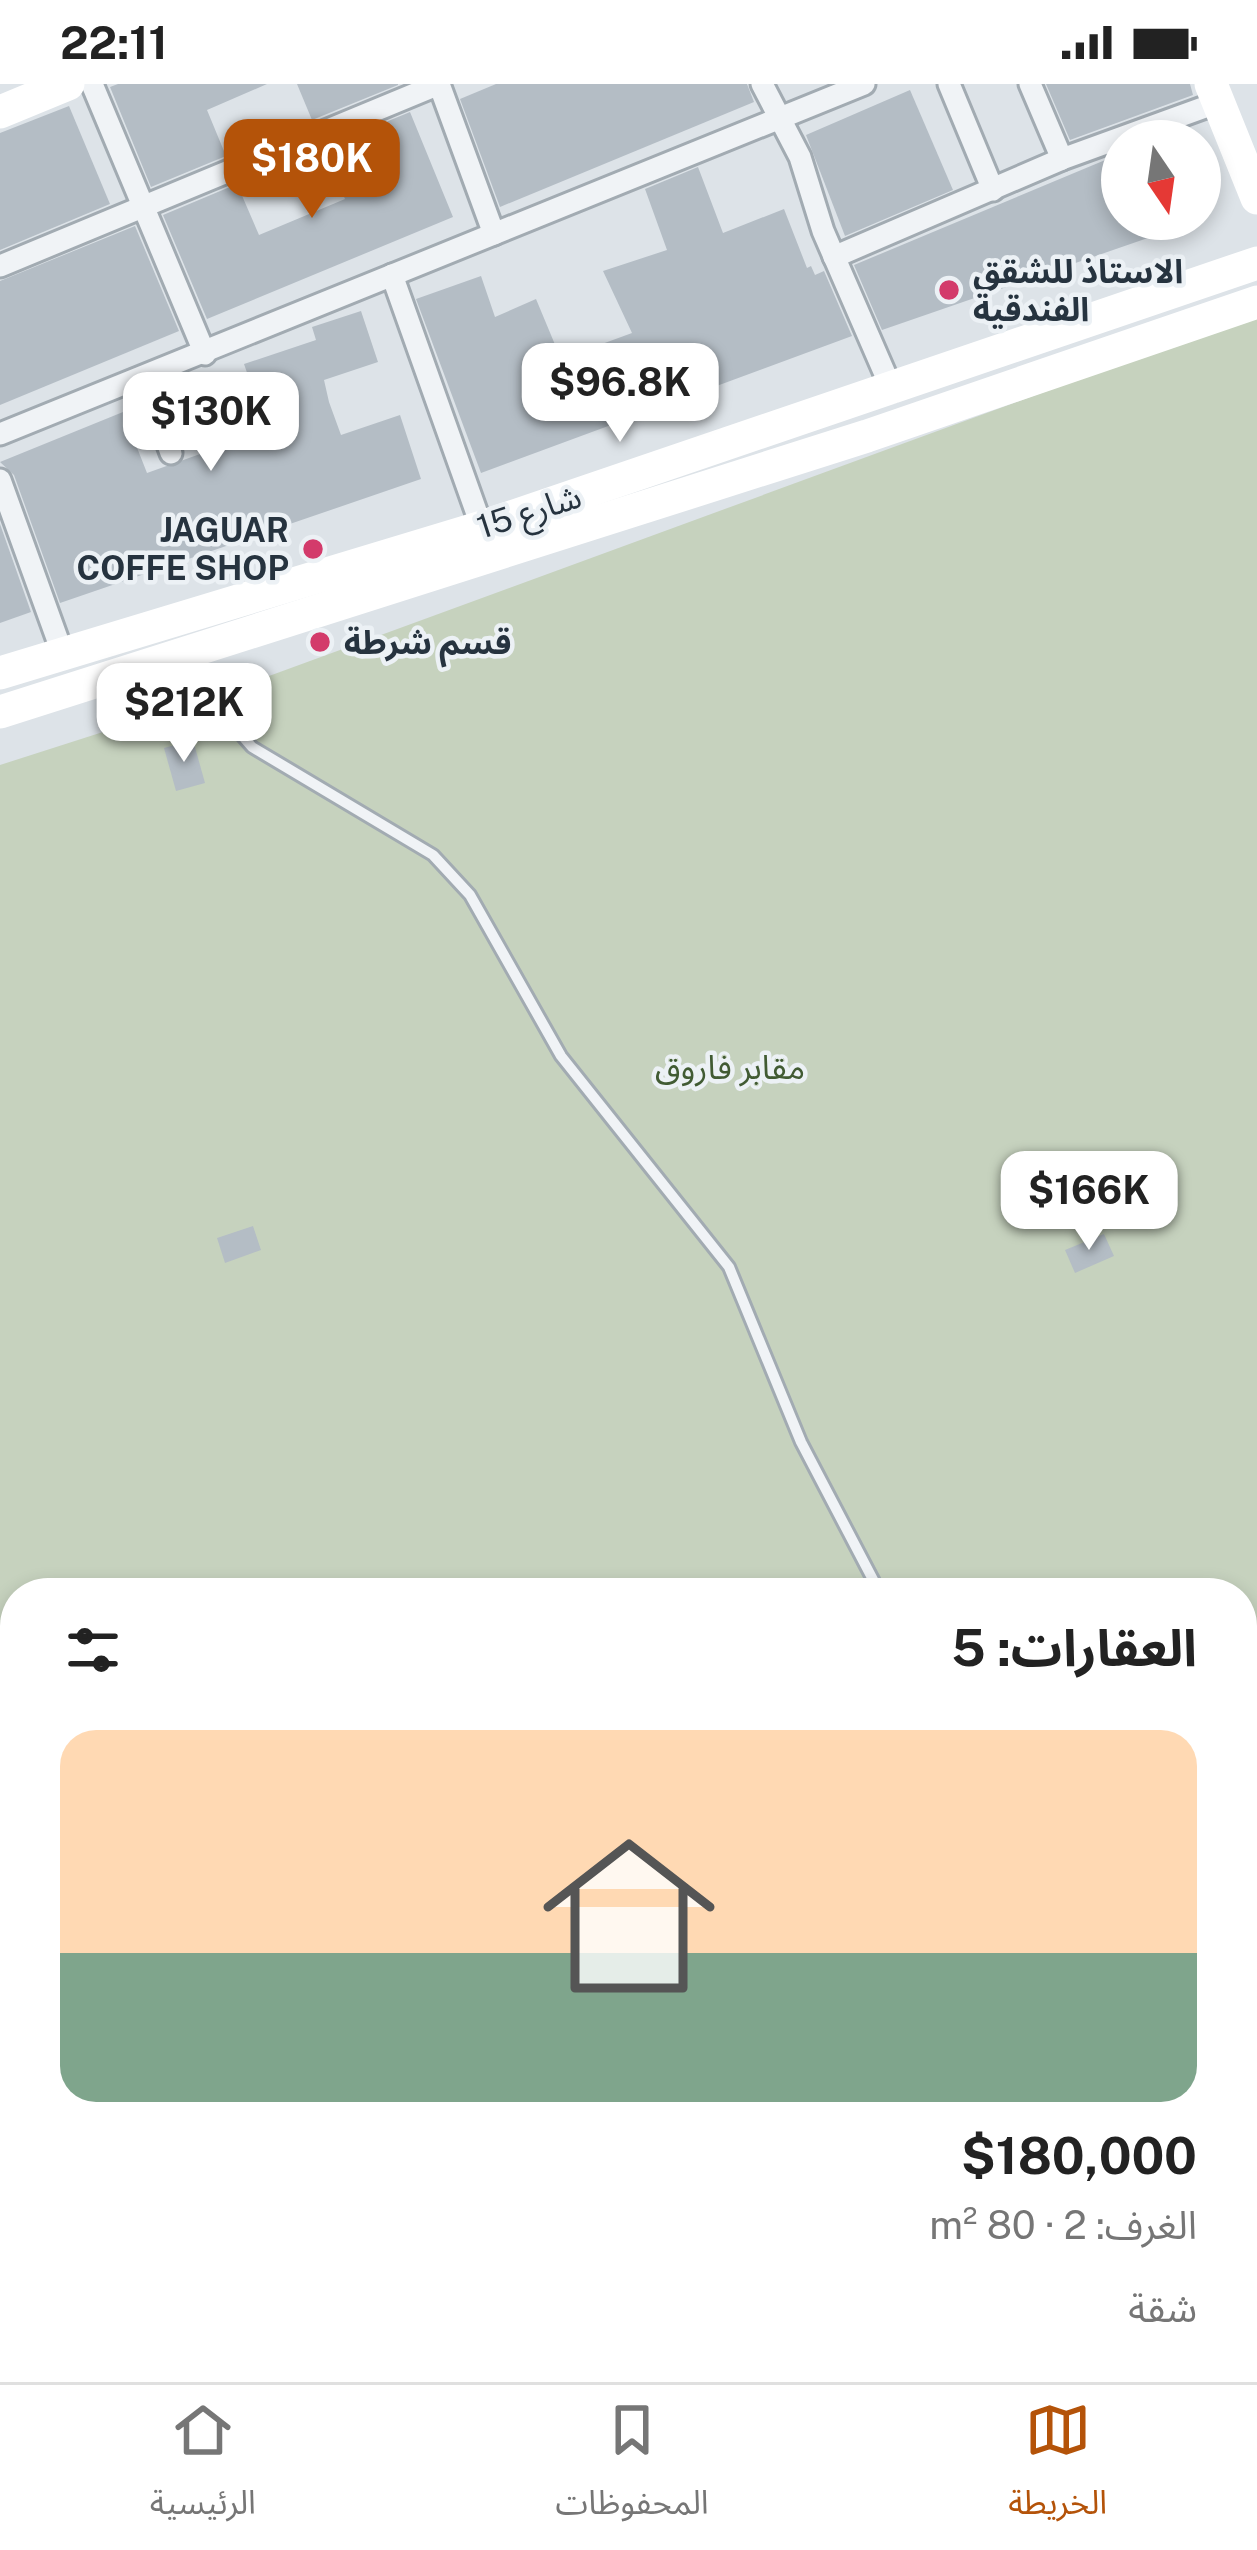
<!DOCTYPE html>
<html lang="ar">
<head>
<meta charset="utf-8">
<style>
  :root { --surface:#fff; --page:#f2f2f2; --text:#222; --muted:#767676; --line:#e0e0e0; --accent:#b45309 }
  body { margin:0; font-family:"Public Sans","Noto Sans Arabic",sans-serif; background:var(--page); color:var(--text); direction:rtl; height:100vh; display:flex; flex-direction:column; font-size:45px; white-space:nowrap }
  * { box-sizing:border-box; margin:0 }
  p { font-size:39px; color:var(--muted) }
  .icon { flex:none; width:66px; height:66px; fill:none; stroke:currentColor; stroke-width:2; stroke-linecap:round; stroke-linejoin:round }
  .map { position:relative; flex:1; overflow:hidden; direction:ltr }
  .panel { position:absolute; left:0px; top:1494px; width:1257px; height:804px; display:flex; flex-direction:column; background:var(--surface); border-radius:48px 48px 0 0; box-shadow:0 6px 18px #0003; direction:rtl }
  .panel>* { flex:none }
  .needle { width:78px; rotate:167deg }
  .controls { position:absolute; left:1101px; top:36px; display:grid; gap:24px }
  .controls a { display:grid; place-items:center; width:120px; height:120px; border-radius:50%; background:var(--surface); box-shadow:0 6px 18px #0003; font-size:60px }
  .price { position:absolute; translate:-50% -102px; padding:0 27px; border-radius:24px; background:#fff; color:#222; font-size:39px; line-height:78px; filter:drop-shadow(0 3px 6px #0008) }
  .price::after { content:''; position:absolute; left:50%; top:72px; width:36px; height:27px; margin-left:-18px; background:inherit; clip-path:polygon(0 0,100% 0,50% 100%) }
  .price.selected { background:var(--accent); color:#fff }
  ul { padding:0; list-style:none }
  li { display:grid; align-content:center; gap:24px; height:636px; padding:0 60px }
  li+li { border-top:3px solid var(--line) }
  li span { display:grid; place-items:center; height:372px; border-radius:36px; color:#555 }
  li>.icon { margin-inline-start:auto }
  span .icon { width:216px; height:216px; fill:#fffc; stroke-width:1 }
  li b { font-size:51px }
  h2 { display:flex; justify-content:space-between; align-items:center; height:144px; padding:0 60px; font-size:51px }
  .status { display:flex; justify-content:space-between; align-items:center; height:84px; padding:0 60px; background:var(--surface); direction:ltr }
  .status svg { height:33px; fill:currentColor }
  .tab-bar { display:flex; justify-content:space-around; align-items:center; height:168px; border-top:3px solid var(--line); background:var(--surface); font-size:33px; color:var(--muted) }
  .tab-bar a { display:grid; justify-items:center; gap:6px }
  .tab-bar .selected { color:var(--accent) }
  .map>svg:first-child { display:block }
  .green { fill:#c6d2be }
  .building { fill:#b4bdc5 }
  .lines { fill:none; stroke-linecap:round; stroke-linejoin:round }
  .lane-casing { stroke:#a2abb2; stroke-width:16 }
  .street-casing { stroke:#a2abb2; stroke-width:27 }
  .lane { stroke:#f0f3f6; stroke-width:10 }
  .street { stroke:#f0f3f6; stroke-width:21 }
  .secondary { stroke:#fff; stroke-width:33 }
  .poi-dot { fill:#d33b6b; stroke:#ecf1f5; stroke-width:4.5 }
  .labels { text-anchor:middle; stroke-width:9; stroke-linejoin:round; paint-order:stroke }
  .poi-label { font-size:33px; font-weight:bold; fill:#26333f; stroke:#ecf1f5; text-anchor:start }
  .street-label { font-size:33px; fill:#26333f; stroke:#ecf1f5 }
  .park-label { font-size:33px; fill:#415b33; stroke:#ecf1f5 }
</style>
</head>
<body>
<div class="status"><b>22:11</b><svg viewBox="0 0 49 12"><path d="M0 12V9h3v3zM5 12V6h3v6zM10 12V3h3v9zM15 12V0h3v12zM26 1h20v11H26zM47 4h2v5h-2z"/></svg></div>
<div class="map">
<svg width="1257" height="2298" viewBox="0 0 1257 2298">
  <rect width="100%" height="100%" fill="#dde3e8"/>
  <polygon class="green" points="1257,230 1257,1879 1242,1885 1242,1509 15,1509 15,1995 0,1958 0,681 209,614"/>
  <g class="building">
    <polygon points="118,0 267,0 207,26 226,72 151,103 110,3"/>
    <polygon points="297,0 398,0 398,1 312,36"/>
    <polygon points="496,0 747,0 754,18 500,123 460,15"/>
    <polygon points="1046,0 1190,0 1193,11 1070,56"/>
    <polygon points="910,6 953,106 845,152 806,51"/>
    <polygon points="69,22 110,120 0,166 0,49"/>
    <polygon points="410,28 453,133 207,235 163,131 237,100 259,151 345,115 323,64"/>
    <polygon points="1122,69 1122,135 1194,138 882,246 854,181"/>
    <polygon points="698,83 723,149 784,125 807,184 811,182 815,191 824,187 852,252 481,389 416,215 481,192 495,233 536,215 561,275 632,249 603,187 667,166 645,105"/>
    <polygon points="135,142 179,247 0,321 0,197"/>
    <polygon points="361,227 378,278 324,296 329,318 341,351 400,331 421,395 60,519 14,391 0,378 123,328 147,389 267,346 244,280 316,256 312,243"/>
    <polygon points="0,440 31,528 0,539"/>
    <polygon points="193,656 205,699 176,707 164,664"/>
    <polygon points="253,1142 261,1166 225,1179 217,1154"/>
    <polygon points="1104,1150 1114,1172 1075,1189 1065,1166"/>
  </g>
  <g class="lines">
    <defs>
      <polyline id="lane" points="190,574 209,614 252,663 433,771 470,811 561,972 729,1183 801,1358 880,1509"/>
      <g id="street">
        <polyline points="92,0 205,270"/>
        <polyline points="439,0 494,150"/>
        <polyline points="762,0 800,73 823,147 892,306"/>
        <polyline points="949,0 993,106"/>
        <polyline points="1030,0 1062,75"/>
        <polyline points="834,173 1062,75 1219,18"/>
        <polyline points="0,182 439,0"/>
        <polyline points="392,191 486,455"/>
        <polyline points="144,295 171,369"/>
        <polyline points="0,350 864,0"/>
        <polyline points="0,396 62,568"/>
        <polyline points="0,2242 15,2236"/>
      </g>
    </defs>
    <use href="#lane" class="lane-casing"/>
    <use href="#street" class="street-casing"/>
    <use href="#lane" class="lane"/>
    <use href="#street" class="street"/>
    <g class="secondary">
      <polyline points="1211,0 1257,114"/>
      <polyline points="0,28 68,0"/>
      <polyline points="0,589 482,443 1257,179"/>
      <polyline points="0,628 867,352 1257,218"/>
      <polyline points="0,1955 15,1992"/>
      <polyline points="1242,2013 1257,2007"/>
      <polyline points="0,2112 15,2147"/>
      <polyline points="1242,2275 1257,2268"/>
      <polyline points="69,2283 75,2298"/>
      <polyline points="134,2283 140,2298"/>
      <polyline points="561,2298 596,2283"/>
      <polyline points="1188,2298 1223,2283"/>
    </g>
  </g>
  <g class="poi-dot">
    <circle cx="949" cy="206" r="12"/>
    <circle cx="313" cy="465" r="12"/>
    <circle cx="320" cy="558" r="12"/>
  </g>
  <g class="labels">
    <g class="poi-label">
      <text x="973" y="199">الاستاذ للشقق<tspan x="973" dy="38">الفندقية</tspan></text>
      <text x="289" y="458" text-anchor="end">JAGUAR<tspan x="289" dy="38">COFFE SHOP</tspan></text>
      <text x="344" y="570">قسم شرطة</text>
    </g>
    <g class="street-label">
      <text transform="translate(529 427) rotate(-18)" y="12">شارع 15</text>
    </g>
    <g class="park-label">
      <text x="730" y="995">مقابر فاروق</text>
    </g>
  </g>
</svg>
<div class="controls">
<a><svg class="needle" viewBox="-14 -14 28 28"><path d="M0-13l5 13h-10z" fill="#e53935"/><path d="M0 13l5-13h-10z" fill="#767676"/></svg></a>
</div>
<b class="price selected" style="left:312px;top:137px">$180K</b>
<b class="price" style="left:620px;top:361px">$96.8K</b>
<b class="price" style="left:211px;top:390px">$130K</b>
<b class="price" style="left:184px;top:681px">$212K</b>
<b class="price" style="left:1089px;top:1169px">$166K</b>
<section class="panel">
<h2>العقارات: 5<svg class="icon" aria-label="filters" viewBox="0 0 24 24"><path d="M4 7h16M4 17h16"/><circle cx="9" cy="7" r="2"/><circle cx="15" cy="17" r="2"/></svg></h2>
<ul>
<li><span style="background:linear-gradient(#ffd9b3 60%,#7fa58c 0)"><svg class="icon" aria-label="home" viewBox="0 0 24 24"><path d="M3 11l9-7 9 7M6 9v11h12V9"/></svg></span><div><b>$180,000</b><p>الغرف: 2 · 80 m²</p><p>شقة</p></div></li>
</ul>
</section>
</div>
<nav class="tab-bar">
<a class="selected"><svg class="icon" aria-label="map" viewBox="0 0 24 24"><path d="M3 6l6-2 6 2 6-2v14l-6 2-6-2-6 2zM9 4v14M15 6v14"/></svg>الخريطة</a>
<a><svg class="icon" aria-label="saved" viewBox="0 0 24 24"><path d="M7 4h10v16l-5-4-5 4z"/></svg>المحفوظات</a>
<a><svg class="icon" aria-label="home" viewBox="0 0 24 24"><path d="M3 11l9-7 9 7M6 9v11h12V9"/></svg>الرئيسية</a>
</nav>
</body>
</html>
